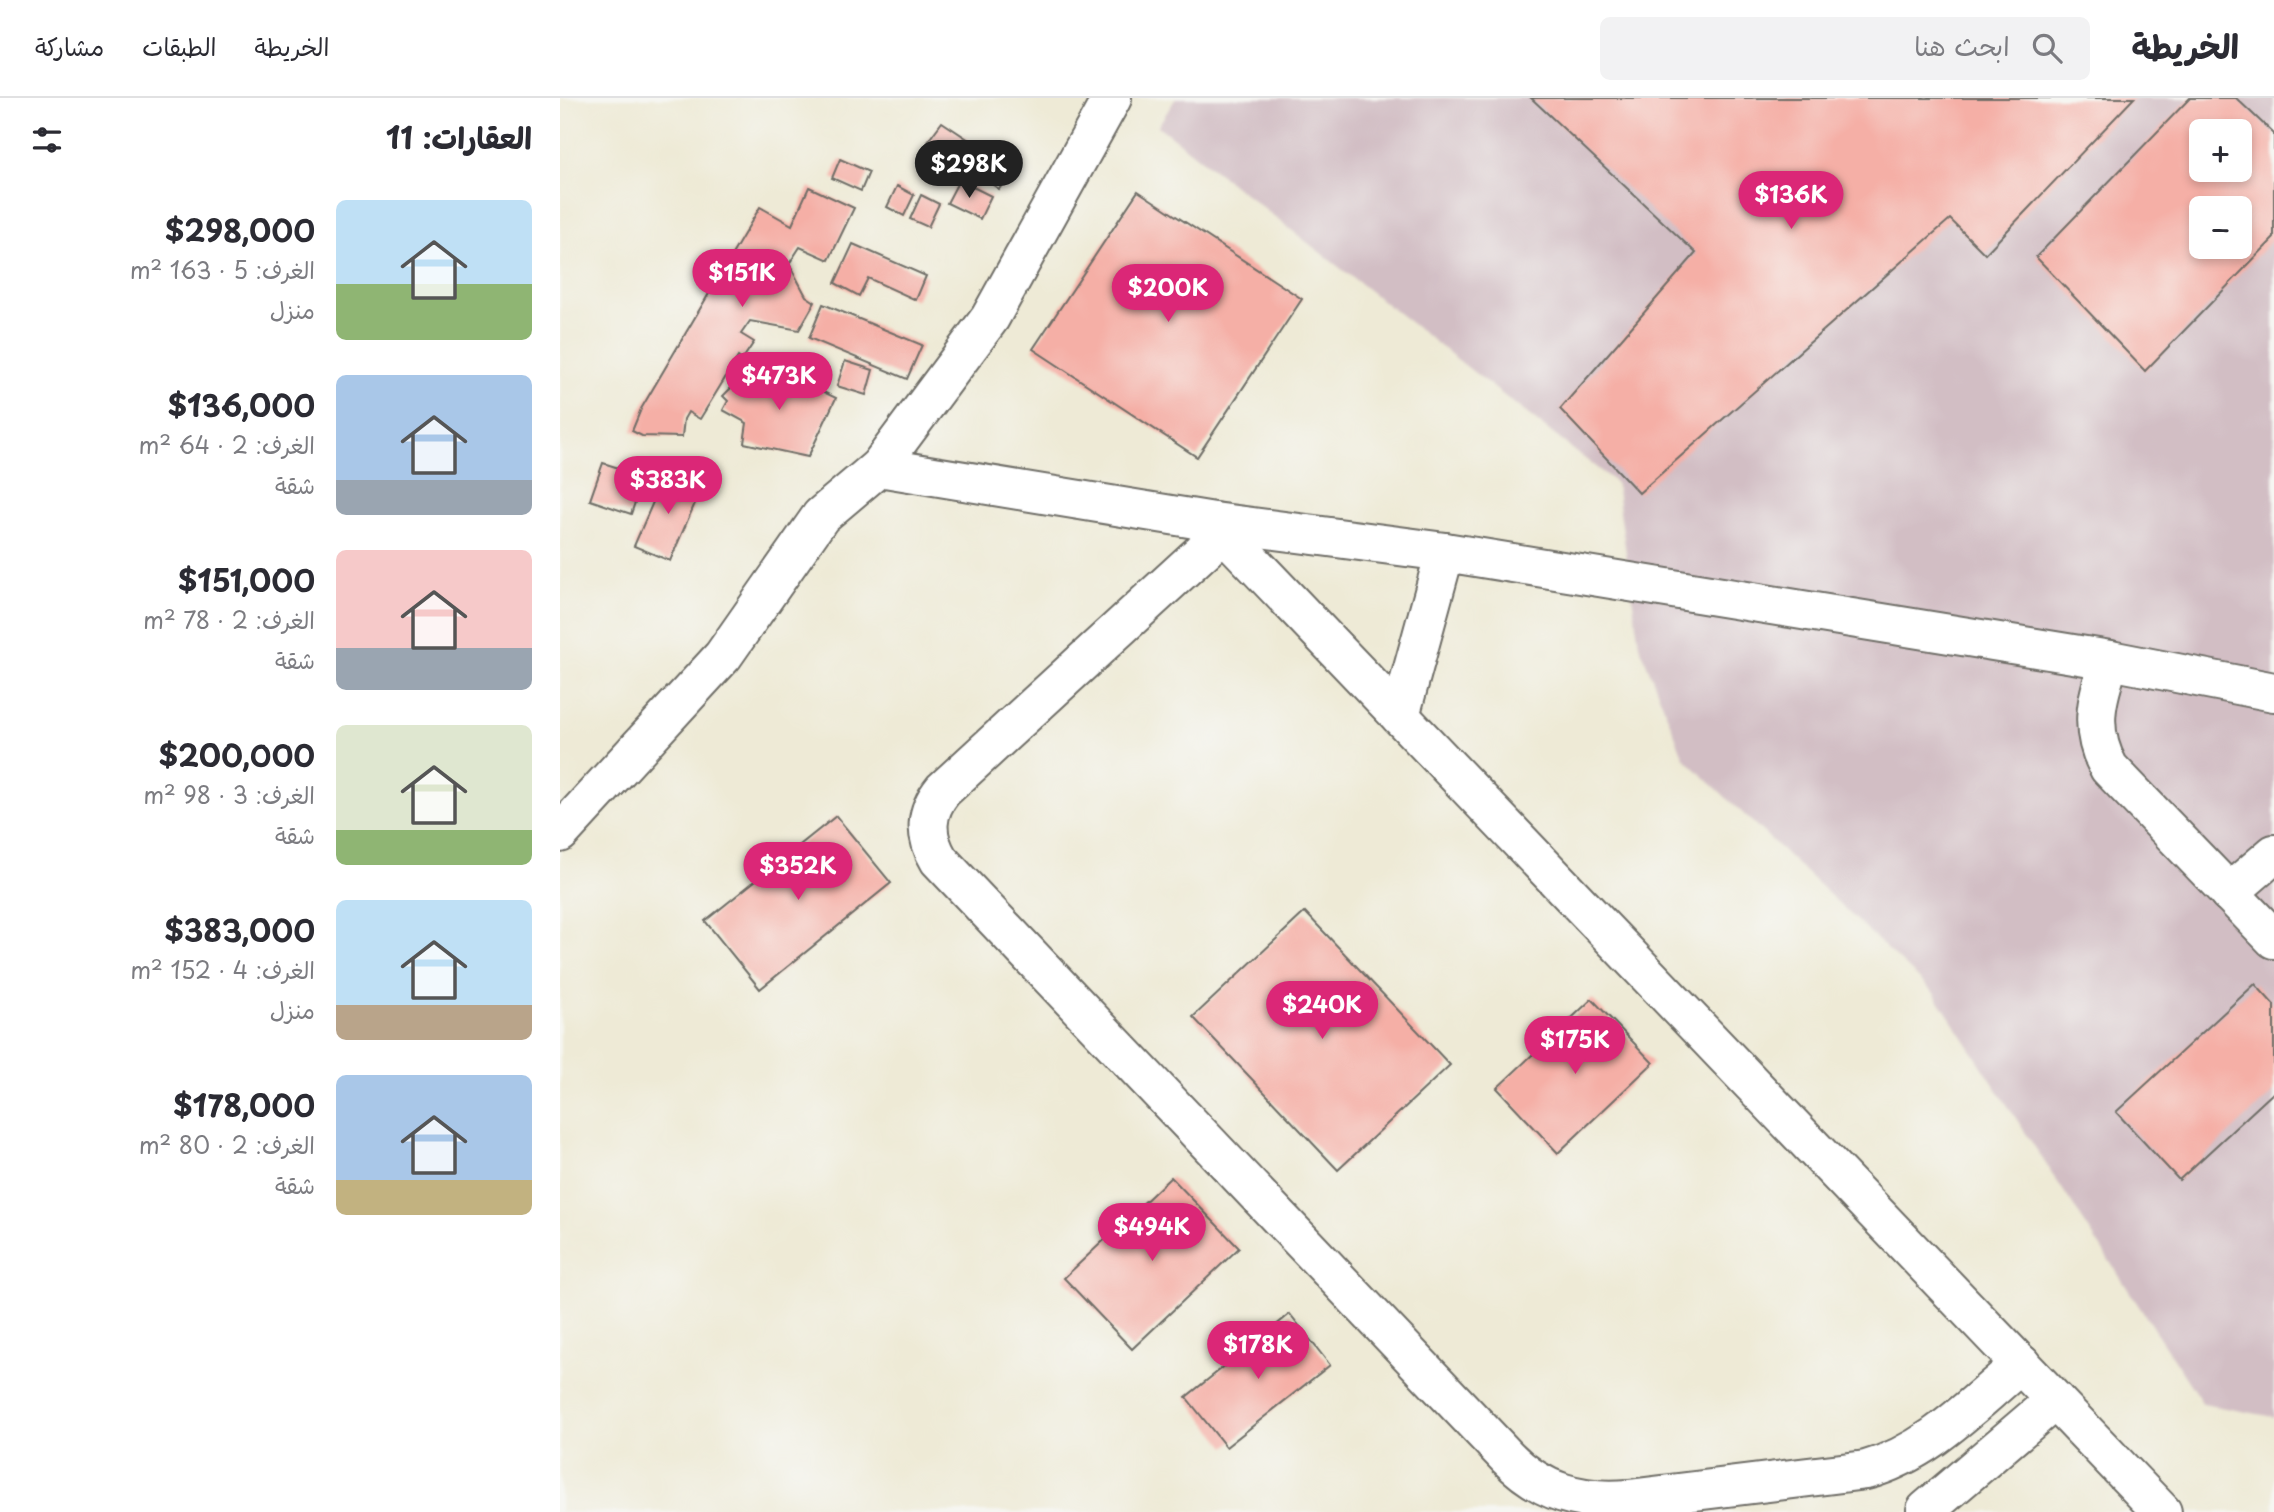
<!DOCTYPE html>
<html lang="ar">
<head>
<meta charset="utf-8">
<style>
  :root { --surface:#fff; --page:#f2f2f3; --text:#2b2b33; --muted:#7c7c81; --line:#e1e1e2; --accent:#db2777 }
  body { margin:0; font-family:"Playpen Sans","Playpen Sans Arabic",sans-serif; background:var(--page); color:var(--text); direction:rtl; height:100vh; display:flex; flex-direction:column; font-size:26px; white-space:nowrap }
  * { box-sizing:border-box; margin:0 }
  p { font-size:23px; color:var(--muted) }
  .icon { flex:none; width:38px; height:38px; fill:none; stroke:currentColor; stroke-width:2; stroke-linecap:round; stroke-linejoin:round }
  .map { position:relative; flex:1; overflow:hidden; direction:ltr }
  .details { display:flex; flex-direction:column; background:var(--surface); width:560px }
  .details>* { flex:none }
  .fabs { position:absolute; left:1629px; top:21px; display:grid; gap:14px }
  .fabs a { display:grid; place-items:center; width:63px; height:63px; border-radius:10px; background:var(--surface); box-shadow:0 4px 10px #0003; font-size:35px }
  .price { position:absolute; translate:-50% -60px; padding:0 16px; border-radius:24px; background:var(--accent); color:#fff; font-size:23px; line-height:46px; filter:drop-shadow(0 2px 4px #0008) }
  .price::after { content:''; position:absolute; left:50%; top:42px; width:21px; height:16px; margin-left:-10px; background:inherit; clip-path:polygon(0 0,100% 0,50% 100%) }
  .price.on { background:#222; color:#fff }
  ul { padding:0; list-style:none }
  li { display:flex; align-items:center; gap:21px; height:175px; padding:0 28px }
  li span { display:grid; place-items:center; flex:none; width:196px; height:140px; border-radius:10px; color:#555 }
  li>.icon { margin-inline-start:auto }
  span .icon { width:84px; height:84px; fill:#fffc; stroke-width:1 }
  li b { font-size:30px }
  h2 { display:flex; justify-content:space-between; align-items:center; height:84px; padding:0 28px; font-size:30px }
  header { display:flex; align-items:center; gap:42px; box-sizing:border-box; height:98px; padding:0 35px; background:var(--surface); border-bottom:2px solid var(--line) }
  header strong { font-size:33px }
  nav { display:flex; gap:38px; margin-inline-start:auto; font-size:24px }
  .search { width:490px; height:63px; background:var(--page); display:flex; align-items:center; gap:18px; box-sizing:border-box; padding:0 24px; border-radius:10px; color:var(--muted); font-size:26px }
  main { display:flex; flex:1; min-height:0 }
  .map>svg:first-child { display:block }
  .industrial { fill:#d2bec4; fill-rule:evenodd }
  .building { fill:#f5afa6; fill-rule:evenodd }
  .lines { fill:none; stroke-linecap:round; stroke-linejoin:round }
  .minor-casing { stroke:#6f6e67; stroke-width:42 }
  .minor { stroke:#fff; stroke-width:38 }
</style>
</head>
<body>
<header>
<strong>الخريطة</strong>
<div class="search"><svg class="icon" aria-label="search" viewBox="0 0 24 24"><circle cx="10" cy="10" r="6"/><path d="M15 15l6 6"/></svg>ابحث هنا</div>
<nav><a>الخريطة</a><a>الطبقات</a><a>مشاركة</a></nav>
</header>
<main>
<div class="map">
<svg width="1714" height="1414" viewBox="0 0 1714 1414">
  <rect width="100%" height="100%" fill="#f6f6f2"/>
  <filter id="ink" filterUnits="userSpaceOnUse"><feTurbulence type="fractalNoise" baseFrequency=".0143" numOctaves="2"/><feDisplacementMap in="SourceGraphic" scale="14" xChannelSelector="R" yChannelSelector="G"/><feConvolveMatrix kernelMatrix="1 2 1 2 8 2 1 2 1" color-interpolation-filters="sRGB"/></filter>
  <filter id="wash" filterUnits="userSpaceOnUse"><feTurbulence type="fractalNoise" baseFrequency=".00686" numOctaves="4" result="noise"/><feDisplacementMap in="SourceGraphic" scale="28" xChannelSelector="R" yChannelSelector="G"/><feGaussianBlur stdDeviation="1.57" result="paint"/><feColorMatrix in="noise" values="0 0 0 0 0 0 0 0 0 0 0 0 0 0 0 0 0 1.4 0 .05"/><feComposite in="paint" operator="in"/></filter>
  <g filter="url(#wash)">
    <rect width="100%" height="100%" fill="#eeead6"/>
    <path class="industrial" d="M616,0H1714V1319L1643,1306L1374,895L1124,660L1079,546L1056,385L598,28ZM1642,33H1680V72H1642ZM1642,110H1680V149H1642Z"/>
    <g id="blocks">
      <g class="building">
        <polygon points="971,0 1574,0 1425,156 1390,121 1079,395 1000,311 1136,155"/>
        <path d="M1630,0H1676L1714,36V140L1585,273L1476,159ZM1642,33H1680V72H1642ZM1642,110H1680V149H1642Z"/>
        <polygon points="382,24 409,42 395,62 368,43"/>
        <polygon points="417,49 452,74 439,91 404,66"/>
        <polygon points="280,61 309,74 301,93 272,80"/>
        <polygon points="399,82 431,98 420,121 387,105"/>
        <polygon points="337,88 354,97 344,118 327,109"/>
        <polygon points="249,89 294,110 269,162 240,149 229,166 246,198 255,204 239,232 190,223 181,236 194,244 182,262 178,259 140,321 128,314 124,321 122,339 82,338 72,333 81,311 200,109 232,127"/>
        <polygon points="578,93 742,201 637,359 473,251"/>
        <polygon points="361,97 379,106 368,129 350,121"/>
        <polygon points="293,146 366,178 356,202 308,180 299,198 275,185"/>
        <polygon points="263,206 362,247 347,281 249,240"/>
        <polygon points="285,263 313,272 306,297 277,288"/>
        <polygon points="187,267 227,289 232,279 276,300 248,359 184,345 187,325 163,312 168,303 163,298 180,281"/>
        <polygon points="43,365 84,378 71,416 30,402"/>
        <polygon points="106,374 142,389 110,463 74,448"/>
        <polygon points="276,718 331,785 200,891 145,823"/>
        <polygon points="745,814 890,967 778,1072 633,919"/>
        <polygon points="1695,886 1714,907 1714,994 1619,1082 1556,1014"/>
        <polygon points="1032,901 1093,965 998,1055 937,990"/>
        <polygon points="611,1079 679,1150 572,1251 504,1180"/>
        <polygon points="730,1216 770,1267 666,1349 626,1299"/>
      </g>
    </g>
  </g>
  <g filter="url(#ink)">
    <use href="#blocks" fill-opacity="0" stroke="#6f6e67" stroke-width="2"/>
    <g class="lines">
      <defs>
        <g id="minor">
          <polyline points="319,369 654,424 885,454 1550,562 1714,594"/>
          <polyline points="654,424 1602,1414"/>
          <path d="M664,434L383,692C365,714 364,737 379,762L947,1359C981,1394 1020,1405 1069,1401L1306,1372C1368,1355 1412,1307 1461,1266"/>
          <path d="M1550,562C1536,601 1528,632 1549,670L1714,841"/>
          <polyline points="840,618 885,454"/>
          <polyline points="0,735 163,558 261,418 319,369 430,220 552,0"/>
          <polyline points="1669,795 1714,756"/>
          <polyline points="1366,1412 1495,1302"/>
        </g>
      </defs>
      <use href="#minor" class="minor-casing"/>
      <use href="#minor" class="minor"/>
    </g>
  </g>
</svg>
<div class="fabs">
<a>+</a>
<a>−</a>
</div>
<b class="price on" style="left:409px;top:102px">$298K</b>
<b class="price" style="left:1231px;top:133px">$136K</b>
<b class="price" style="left:182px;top:211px">$151K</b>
<b class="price" style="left:608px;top:226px">$200K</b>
<b class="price" style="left:219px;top:314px">$473K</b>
<b class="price" style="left:108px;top:418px">$383K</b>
<b class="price" style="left:238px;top:804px">$352K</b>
<b class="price" style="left:762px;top:943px">$240K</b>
<b class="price" style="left:1015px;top:978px">$175K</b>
<b class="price" style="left:592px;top:1165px">$494K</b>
<b class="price" style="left:698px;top:1283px">$178K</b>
</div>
<section class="details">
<h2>العقارات: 11<svg class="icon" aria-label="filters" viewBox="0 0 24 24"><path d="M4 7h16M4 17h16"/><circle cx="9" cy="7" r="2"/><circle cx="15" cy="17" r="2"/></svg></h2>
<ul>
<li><span style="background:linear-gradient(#bfe0f5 60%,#8fb573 0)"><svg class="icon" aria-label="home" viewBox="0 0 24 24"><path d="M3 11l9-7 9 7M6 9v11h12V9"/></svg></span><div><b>$298,000</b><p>الغرف: 5 · 163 m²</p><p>منزل</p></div></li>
<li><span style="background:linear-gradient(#a9c7e8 75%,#9aa5b1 0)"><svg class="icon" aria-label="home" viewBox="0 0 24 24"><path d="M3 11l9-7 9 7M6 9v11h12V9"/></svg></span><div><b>$136,000</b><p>الغرف: 2 · 64 m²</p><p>شقة</p></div></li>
<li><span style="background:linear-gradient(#f6c9c9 70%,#9aa5b1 0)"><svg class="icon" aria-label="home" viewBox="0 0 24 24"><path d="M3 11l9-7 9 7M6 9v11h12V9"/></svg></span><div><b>$151,000</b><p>الغرف: 2 · 78 m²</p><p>شقة</p></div></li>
<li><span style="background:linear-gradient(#dfe7d0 75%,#8fb573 0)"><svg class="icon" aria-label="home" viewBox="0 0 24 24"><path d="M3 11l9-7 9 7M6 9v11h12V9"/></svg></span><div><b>$200,000</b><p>الغرف: 3 · 98 m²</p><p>شقة</p></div></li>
<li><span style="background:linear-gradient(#bfe0f5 75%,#b9a48a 0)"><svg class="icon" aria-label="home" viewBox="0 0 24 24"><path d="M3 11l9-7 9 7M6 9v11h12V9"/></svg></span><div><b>$383,000</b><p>الغرف: 4 · 152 m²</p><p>منزل</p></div></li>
<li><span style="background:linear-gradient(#a9c7e8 75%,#c2b280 0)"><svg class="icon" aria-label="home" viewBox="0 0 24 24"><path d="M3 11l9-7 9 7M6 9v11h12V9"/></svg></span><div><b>$178,000</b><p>الغرف: 2 · 80 m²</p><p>شقة</p></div></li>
</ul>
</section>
</main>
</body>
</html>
